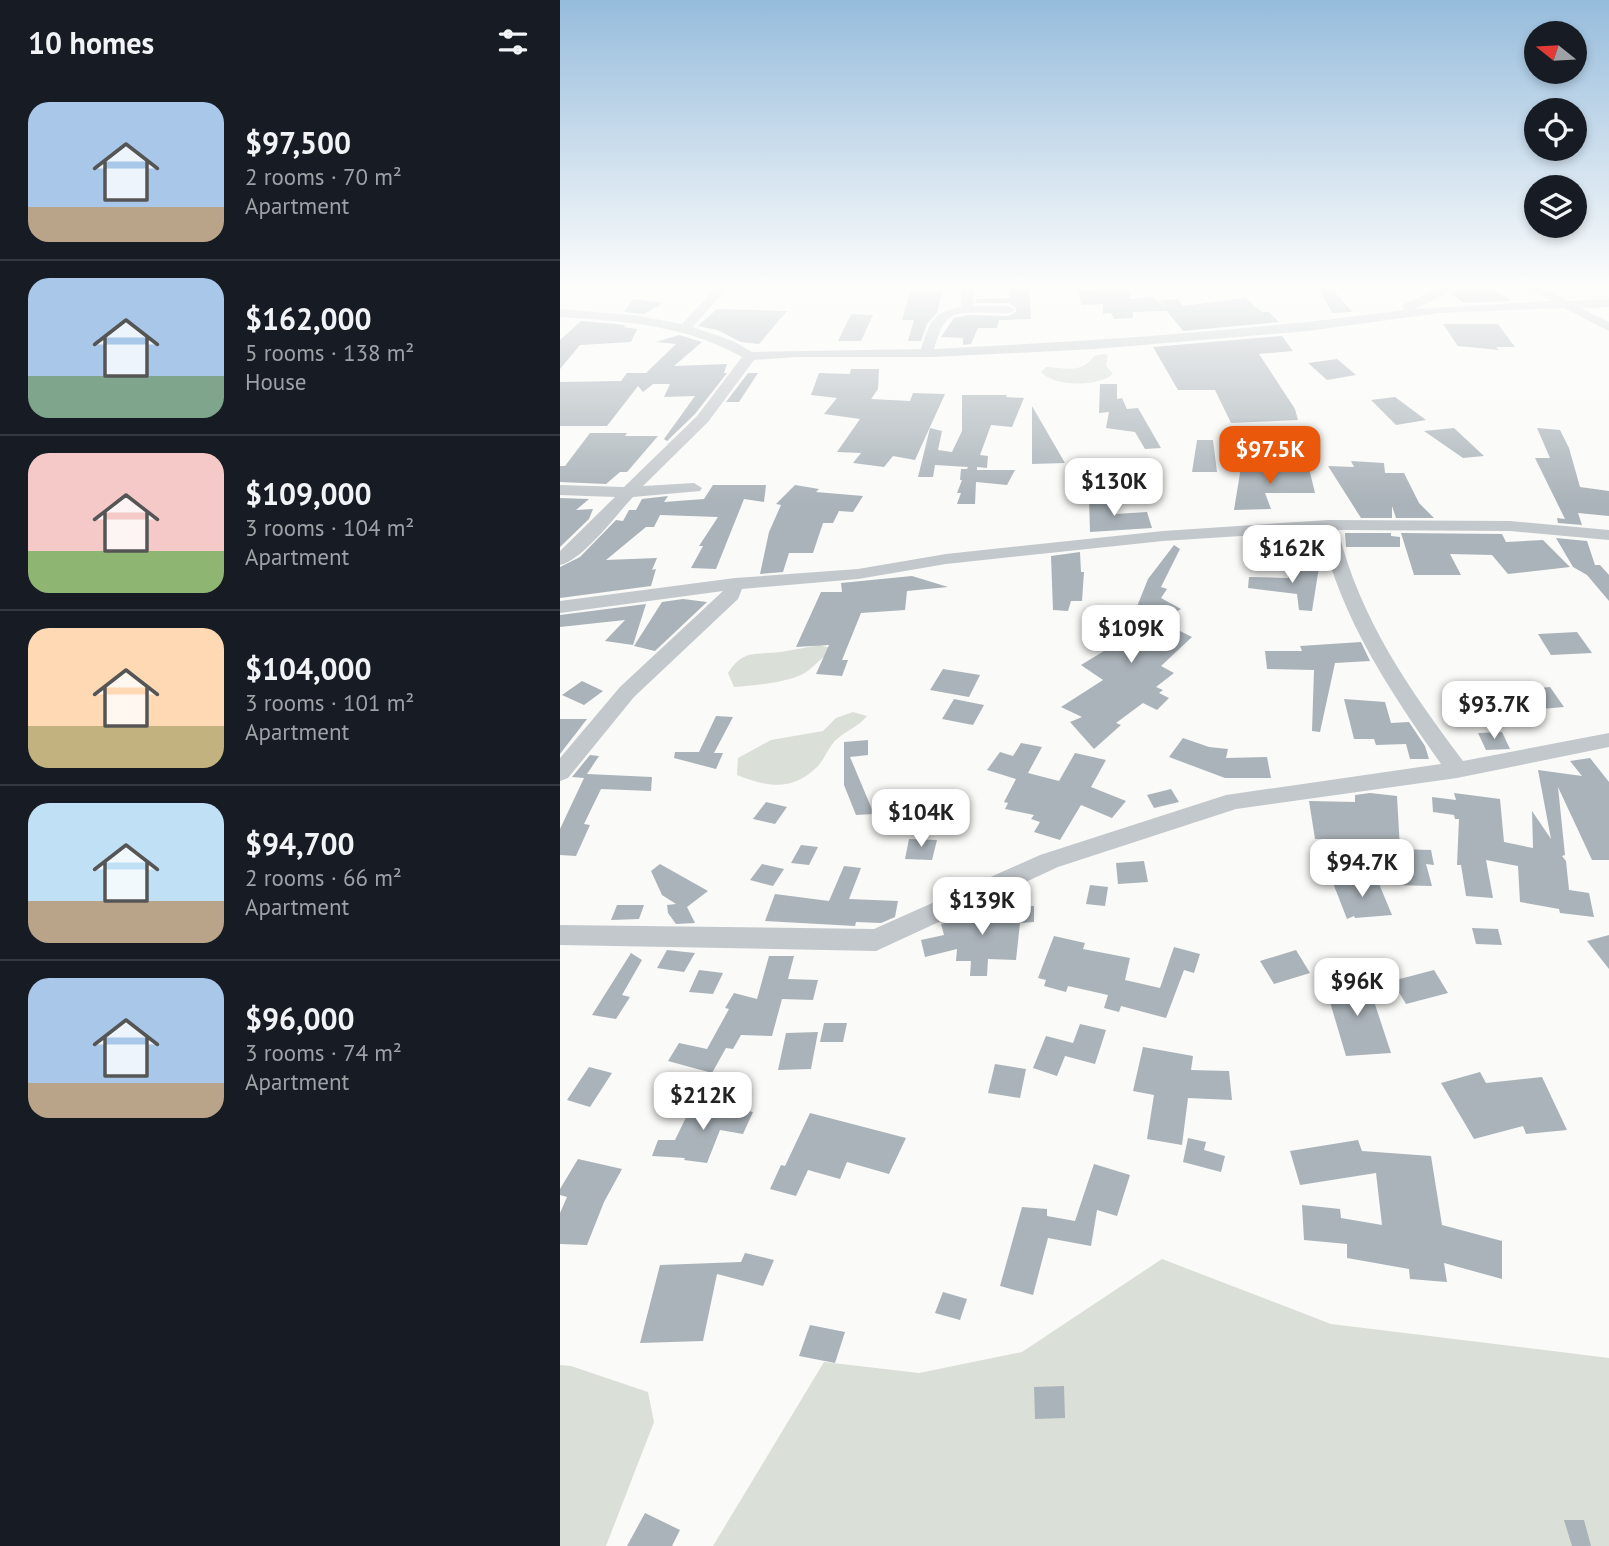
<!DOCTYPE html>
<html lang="en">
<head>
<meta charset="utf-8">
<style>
  :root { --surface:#171b24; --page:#242831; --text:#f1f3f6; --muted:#9ea1a6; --line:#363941; --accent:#ea580c }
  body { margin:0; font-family:"PT Sans",sans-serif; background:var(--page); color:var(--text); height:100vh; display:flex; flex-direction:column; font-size:26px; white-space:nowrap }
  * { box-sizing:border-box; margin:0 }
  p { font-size:23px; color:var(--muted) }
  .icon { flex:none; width:38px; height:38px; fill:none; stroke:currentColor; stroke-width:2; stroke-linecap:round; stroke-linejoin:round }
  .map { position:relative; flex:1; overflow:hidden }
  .side { display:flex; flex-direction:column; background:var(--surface); width:560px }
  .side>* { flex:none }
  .needle { width:46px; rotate:288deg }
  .buttons { position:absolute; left:964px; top:21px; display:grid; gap:14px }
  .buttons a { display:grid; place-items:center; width:63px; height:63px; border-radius:50%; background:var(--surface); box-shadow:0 4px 10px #0003; font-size:35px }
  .price { position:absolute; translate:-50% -60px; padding:0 16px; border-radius:14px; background:#fff; color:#222; font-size:23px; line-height:46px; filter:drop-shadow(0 2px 4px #0008) }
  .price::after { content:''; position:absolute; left:50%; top:42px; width:21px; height:16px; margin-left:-10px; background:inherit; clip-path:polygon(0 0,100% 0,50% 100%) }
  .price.active { background:var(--accent); color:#fff }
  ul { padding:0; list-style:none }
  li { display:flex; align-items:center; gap:21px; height:175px; padding:0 28px }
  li+li { border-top:2px solid var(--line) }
  li span { display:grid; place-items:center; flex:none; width:196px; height:140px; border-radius:21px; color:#555 }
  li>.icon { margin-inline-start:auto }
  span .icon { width:84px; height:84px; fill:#fffc; stroke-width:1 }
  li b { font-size:30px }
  h2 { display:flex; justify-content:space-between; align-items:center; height:84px; padding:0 28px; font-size:30px }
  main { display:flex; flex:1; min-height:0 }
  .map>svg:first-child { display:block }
  .green { fill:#dadfd7 }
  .building { fill:#aab3b9 }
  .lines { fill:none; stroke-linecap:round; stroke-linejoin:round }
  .minor { fill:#c3c8cc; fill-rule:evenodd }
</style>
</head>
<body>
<main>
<section class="side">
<h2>10 homes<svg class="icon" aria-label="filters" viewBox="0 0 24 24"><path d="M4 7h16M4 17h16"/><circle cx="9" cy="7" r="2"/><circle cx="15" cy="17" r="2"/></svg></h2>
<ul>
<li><span style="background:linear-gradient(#a9c7e8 75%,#b9a48a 0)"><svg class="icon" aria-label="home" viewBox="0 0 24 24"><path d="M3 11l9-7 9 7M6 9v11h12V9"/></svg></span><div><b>$97,500</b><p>2 rooms · 70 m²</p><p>Apartment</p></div></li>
<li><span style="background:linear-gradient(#a9c7e8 70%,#7fa58c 0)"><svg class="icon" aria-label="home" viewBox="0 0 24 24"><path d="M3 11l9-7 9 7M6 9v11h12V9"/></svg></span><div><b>$162,000</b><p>5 rooms · 138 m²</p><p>House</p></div></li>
<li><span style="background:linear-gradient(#f6c9c9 70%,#8fb573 0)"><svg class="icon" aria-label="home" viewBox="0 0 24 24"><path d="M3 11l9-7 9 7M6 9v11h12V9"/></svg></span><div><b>$109,000</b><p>3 rooms · 104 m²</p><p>Apartment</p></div></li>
<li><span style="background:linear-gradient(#ffd9b3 70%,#c2b280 0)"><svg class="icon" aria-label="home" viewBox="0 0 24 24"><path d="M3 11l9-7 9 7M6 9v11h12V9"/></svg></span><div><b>$104,000</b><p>3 rooms · 101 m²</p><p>Apartment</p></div></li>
<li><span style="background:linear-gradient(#bfe0f5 70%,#b9a48a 0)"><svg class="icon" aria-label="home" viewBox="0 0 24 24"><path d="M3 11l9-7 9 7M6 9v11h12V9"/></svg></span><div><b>$94,700</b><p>2 rooms · 66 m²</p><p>Apartment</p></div></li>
<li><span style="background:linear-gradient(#a9c7e8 75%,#b9a48a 0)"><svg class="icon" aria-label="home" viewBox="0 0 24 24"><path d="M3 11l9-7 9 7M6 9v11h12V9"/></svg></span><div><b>$96,000</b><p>3 rooms · 74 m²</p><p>Apartment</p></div></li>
</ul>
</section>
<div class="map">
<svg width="1049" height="1546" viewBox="0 0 1049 1546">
  <rect width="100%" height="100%" fill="#fafaf8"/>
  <g class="green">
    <path d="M543,354L548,355L546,366L553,374C538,387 494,387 481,372L486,367C505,368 522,374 534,356Z"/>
    <path d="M260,645L274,649C264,656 257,663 249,670C234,683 193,685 174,687L168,673C183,649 196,655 221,652C234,650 247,647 260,645Z"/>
    <path d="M293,712L307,716C298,727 287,730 277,739C269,746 265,758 258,766C232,792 208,787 177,775L178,758L211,740L263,731L276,718Z"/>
    <polygon points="602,1259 771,1324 1049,1358 1049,1546 153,1546 264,1362 359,1373 462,1352"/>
    <polygon points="0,1365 11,1366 88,1392 94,1422 46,1546 0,1546"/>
  </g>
  <g class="building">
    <polygon points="449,286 469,286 471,319 439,320 437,328 418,328 411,344 403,345 403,338 381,337 394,318 409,315 448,316 456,312 456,308 449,303 416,303 416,299 449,298"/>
    <polygon points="758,286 770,286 792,312 772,313"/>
    <polygon points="928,286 951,301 904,303 891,294 904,288"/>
    <polygon points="570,289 570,299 594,297 606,309 599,300 618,299 623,306 685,298 702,312 709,312 719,322 623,331 607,311 573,312 573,318 554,319 551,313 543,314 543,304 522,305 517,290"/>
    <polygon points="350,292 382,292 377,313 367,324 361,341 348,341 354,320 342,320"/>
    <polygon points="73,299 103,303 84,314 64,312"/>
    <polygon points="157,309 227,311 199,344 181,342 157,330 138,326"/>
    <polygon points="291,314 313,315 301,341 278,341"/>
    <polygon points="21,321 66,325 63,327 77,329 71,342 20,345 0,369 0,340"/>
    <polygon points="883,324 938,324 955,347 936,347 939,350 898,346"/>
    <polygon points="119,335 142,342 114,366 167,364 164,373 167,373 135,414 107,441 104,439 135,396 104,397 110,384 93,384 83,392 78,386 47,426 0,426 0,382 61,381 67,373 86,373 116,344 96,342"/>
    <polygon points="722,336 733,351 699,354 735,409 738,420 671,423 655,390 618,390 593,347"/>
    <polygon points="777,359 796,375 767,380 748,363"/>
    <polygon points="291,369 319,369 318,389 311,399 350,401 353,393 385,394 355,460 333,456 324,467 293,463 301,453 277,452 300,419 264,414 277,398 251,395 259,373 290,374"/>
    <polygon points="188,373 198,373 179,402 166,402"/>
    <polygon points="540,384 557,384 557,399 562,398 567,409 578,408 601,448 585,449 575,432 546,428 549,412 539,413"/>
    <polygon points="402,395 447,395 446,397 464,398 452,427 431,425 420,455 428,456 427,468 417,467 417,470 455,470 447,485 416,482 415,504 397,504 401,493 397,493 402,480 400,480 401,469 407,469 408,467 375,465 373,477 358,477 370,428 382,431 378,450 392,452 402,431"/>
    <polygon points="835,397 866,420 836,425 811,400"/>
    <polygon points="472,406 505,463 472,464"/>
    <polygon points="894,428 924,456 903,458 864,431"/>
    <polygon points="977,428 1000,430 1009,448 1020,487 1049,491 1049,516 1018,513 1022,525 998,523 997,518 1005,519 975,458 990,458"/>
    <polygon points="30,433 67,433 65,436 98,436 67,472 60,472 46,484 0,482 0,466 5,466"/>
    <polygon points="637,440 653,440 657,472 632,472"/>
    <polygon points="791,461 824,463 825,473 844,473 859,503 874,518 836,518 832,506 832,518 801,518 768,466 794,467"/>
    <polygon points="681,467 714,470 714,467 749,468 755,493 705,493 711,509 674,510"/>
    <polygon points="153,485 206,485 204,502 184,499 156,569 131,568 143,546 139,546 158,517 100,515 94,527 86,527 46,560 97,558 92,570 96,569 91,586 0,598 0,567 20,557 56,520 63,521 69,510 76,510 82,499 108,496 104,502 144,499"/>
    <polygon points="235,485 259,489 256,492 303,496 293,512 279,511 273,523 263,523 253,553 229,553 223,572 200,574 209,532 221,505 216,504"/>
    <polygon points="543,497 555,514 587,512 592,528 530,532 529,499"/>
    <polygon points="0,498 29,499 16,510 33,509 29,519 0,547"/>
    <polygon points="785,533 831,533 831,536 840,537 840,547 786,547"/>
    <polygon points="841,533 942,534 946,542 983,540 1010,567 948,574 932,555 890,554 901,575 854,575"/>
    <polygon points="996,538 1027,541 1035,565 1040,565 1049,575 1049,601 1027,575 1013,567"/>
    <polygon points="614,545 620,549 601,587 607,589 601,598 621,609 600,621 632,637 601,666 614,673 596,687 603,690 599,693 609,698 597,710 583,703 556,723 561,725 534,749 510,722 522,717 501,707 543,680 521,665 590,623 572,619 588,579"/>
    <polygon points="520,552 521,572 524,572 522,601 511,601 508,611 493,610 491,556"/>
    <polygon points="731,564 759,567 752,611 739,610 737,594 688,588 689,577 728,578"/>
    <polygon points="352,576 388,587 347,591 345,610 301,613 282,660 288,660 282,676 256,674 269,645 236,647 261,592 282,592 281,583"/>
    <polygon points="123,599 147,602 95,651 74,646 102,602"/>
    <polygon points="86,604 73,645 45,641 65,620 0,627 0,615"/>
    <polygon points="1017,632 1032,653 991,655 978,634"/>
    <polygon points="801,642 810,661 775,663 760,732 752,731 754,670 707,669 705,651 742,651 740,646"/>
    <polygon points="383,669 420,675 409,697 370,690"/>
    <polygon points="22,681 43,691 24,705 2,695"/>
    <polygon points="990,687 1004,707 959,711 951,700 951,691"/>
    <polygon points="394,699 424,705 413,725 382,719"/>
    <polygon points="784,699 825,702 831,723 849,722 865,746 869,759 850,759 846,744 816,745 814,739 794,739"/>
    <polygon points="156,716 173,717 154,753 163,753 156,769 114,758 115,752 139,752"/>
    <polygon points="0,719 27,719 0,754"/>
    <polygon points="942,732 950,749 926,750 918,733"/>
    <polygon points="623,738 649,747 668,749 666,758 707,757 711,778 665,778 609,757"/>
    <polygon points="308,740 308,755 290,757 314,814 296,815 284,785 284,742"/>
    <polygon points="461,743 482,747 468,773 499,781 515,753 546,760 531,787 566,801 552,818 521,805 500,840 474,832 480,822 471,819 474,815 445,809 448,803 444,802 456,779 427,770 440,752 453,756"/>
    <polygon points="30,755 39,756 27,774 92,777 91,791 41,789 24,824 30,825 16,856 0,855 0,829 24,778 12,777"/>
    <polygon points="1030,758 1049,782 1049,860 1032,860 998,787 1005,855 1002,856 1006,861 1009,890 1029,893 1034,917 1000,913 999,909 960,902 958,866 926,860 933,898 906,896 901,865 897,865 899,819 895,819 894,815 873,812 872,797 896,800 894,793 940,799 944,842 973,848 972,811 991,839 978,770 1022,776 1010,761"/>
    <polygon points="611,789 619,802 594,808 587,795"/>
    <polygon points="810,793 837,796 840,849 871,850 874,865 866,864 872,886 830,885 823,850 800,848 800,839 755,839 749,801 795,802 795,795"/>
    <polygon points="206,802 227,807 215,824 193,819"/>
    <polygon points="349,839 377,840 372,860 345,859"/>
    <polygon points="241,845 258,847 249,865 231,863"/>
    <polygon points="584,861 588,882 558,884 556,863"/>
    <polygon points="100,864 148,891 127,907 135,923 116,924 108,913 107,905 116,904 102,895 91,871"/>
    <polygon points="202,864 224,869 213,886 190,880"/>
    <polygon points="284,866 301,868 289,899 338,901 335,917 321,923 296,922 295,926 205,921 215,894 269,901"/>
    <polygon points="817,879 832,915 795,918 794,916 787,919 773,883"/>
    <polygon points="530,885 548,887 545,906 526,904"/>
    <polygon points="57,905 84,905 79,919 51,920"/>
    <polygon points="425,905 441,905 441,908 474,906 474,922 460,923 456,960 428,959 427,976 410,976 411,961 396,961 397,949 365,957 361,940 384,935 381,924 398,919 399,916 425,912"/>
    <polygon points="912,928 938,929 942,945 916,944"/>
    <polygon points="1049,935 1049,969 1027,941"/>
    <polygon points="494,936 525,943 523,949 570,958 565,980 600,988 614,947 640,954 634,973 624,970 606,1018 561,1006 559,1012 544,1008 548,995 508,986 506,992 484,986 486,980 478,978"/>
    <polygon points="107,950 135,953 124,972 97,968"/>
    <polygon points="736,950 750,973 714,984 700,961"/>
    <polygon points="71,953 82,960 62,995 70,997 56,1019 32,1015"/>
    <polygon points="209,956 234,956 228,979 258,980 253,1000 222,999 212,1036 181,1035 173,1049 166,1048 152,1073 108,1061 119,1043 147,1049 169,1009 165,1008 174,993 197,999"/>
    <polygon points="139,970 163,973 153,994 129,992"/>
    <polygon points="874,970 888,993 846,1004 832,981"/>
    <polygon points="807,980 831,1053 786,1056 764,982"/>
    <polygon points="264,1023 287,1023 283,1042 260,1042"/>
    <polygon points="520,1024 546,1030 535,1064 505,1056 497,1076 473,1068 486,1036 513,1043"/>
    <polygon points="258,1032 251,1069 218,1070 226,1033"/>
    <polygon points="583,1047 633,1056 631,1070 669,1071 672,1100 628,1098 622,1145 587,1139 594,1095 573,1091"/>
    <polygon points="435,1064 466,1069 460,1098 428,1093"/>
    <polygon points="29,1067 52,1073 30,1107 7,1100"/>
    <polygon points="920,1072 926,1083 982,1077 1007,1130 966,1134 963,1126 914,1139 881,1083"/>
    <polygon points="134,1101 193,1112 183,1134 160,1130 147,1163 124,1160 125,1158 92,1156 98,1140 115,1140"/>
    <polygon points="250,1113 346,1138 329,1174 287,1162 280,1179 248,1170 236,1196 210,1189 221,1165 225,1166"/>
    <polygon points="628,1138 646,1142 644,1150 665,1156 661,1172 623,1162"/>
    <polygon points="798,1140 802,1151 871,1156 882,1225 942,1241 942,1279 884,1263 887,1282 850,1279 849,1269 787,1258 787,1244 744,1240 742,1205 780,1209 781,1218 822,1225 816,1173 740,1185 730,1151"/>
    <polygon points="18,1159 62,1169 44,1202 27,1245 0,1244 0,1213 7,1197 0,1195 0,1189"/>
    <polygon points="534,1164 570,1175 557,1216 537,1210 531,1246 488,1238 473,1295 440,1286 462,1207 487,1209 487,1216 515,1221"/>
    <polygon points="185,1253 214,1260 203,1286 157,1274 143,1341 80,1343 100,1265 181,1262"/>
    <polygon points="383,1292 407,1299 400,1320 375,1313"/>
    <polygon points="250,1325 285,1332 275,1363 239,1356"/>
    <polygon points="504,1386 505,1418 475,1419 474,1387"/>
    <polygon points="85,1513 120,1530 112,1546 67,1546"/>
    <polygon points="1004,1520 1024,1520 1031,1546 1012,1546"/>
  </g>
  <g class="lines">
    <g class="minor">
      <path d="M157,286H169L133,327L173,341L192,352L361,349C370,322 371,312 401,307V289L405,286L413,289V306H449L455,310C449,315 442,313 433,313C393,312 386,309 374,349C532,341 689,331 845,310L842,307L844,304L884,286H902L855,309L991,301L964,286H979L1008,301L1049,299V307L1021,308L1049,322V331L1004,308L879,313L748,331L535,349L373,357H236L194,360L148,422L83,486L134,483L142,488L140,491L73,497C56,515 23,560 0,565V551L55,497L0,495V485L64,487L137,416L182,357C125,325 64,321 0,317V309L74,315L122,324Z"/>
      <path d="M768,520L950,521L1049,530V540L950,531L778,530C800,619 849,689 903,761L1049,733V747L897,778L676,809L498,867L316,951L0,945V925L314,929L480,855L666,795L881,764C830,691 781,619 761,531L603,541L386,564L298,579L182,589L178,599L74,697L8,778L0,781V758L60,687L163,591L0,613V601L175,578L298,569L386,554L603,531Z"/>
    </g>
  </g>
  <linearGradient id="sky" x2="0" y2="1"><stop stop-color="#96bcdc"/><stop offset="0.57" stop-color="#fdfdfc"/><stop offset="1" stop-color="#fdfdfc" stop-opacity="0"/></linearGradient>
  <rect width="1049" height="502" fill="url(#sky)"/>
</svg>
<div class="buttons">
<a><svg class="needle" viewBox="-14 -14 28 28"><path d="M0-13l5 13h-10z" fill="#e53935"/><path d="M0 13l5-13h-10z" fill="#9ea1a6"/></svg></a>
<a><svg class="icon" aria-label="locate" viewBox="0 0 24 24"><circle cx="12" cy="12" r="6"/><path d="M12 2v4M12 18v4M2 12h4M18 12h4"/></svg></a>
<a><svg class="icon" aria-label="layers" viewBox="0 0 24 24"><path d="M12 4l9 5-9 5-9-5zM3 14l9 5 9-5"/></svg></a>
</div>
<b class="price active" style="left:710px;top:486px">$97.5K</b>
<b class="price" style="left:554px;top:518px">$130K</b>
<b class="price" style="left:732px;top:585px">$162K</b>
<b class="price" style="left:571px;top:665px">$109K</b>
<b class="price" style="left:934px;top:741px">$93.7K</b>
<b class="price" style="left:361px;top:849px">$104K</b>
<b class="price" style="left:802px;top:899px">$94.7K</b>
<b class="price" style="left:422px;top:937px">$139K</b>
<b class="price" style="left:797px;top:1018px">$96K</b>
<b class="price" style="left:143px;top:1132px">$212K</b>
</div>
</main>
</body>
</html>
